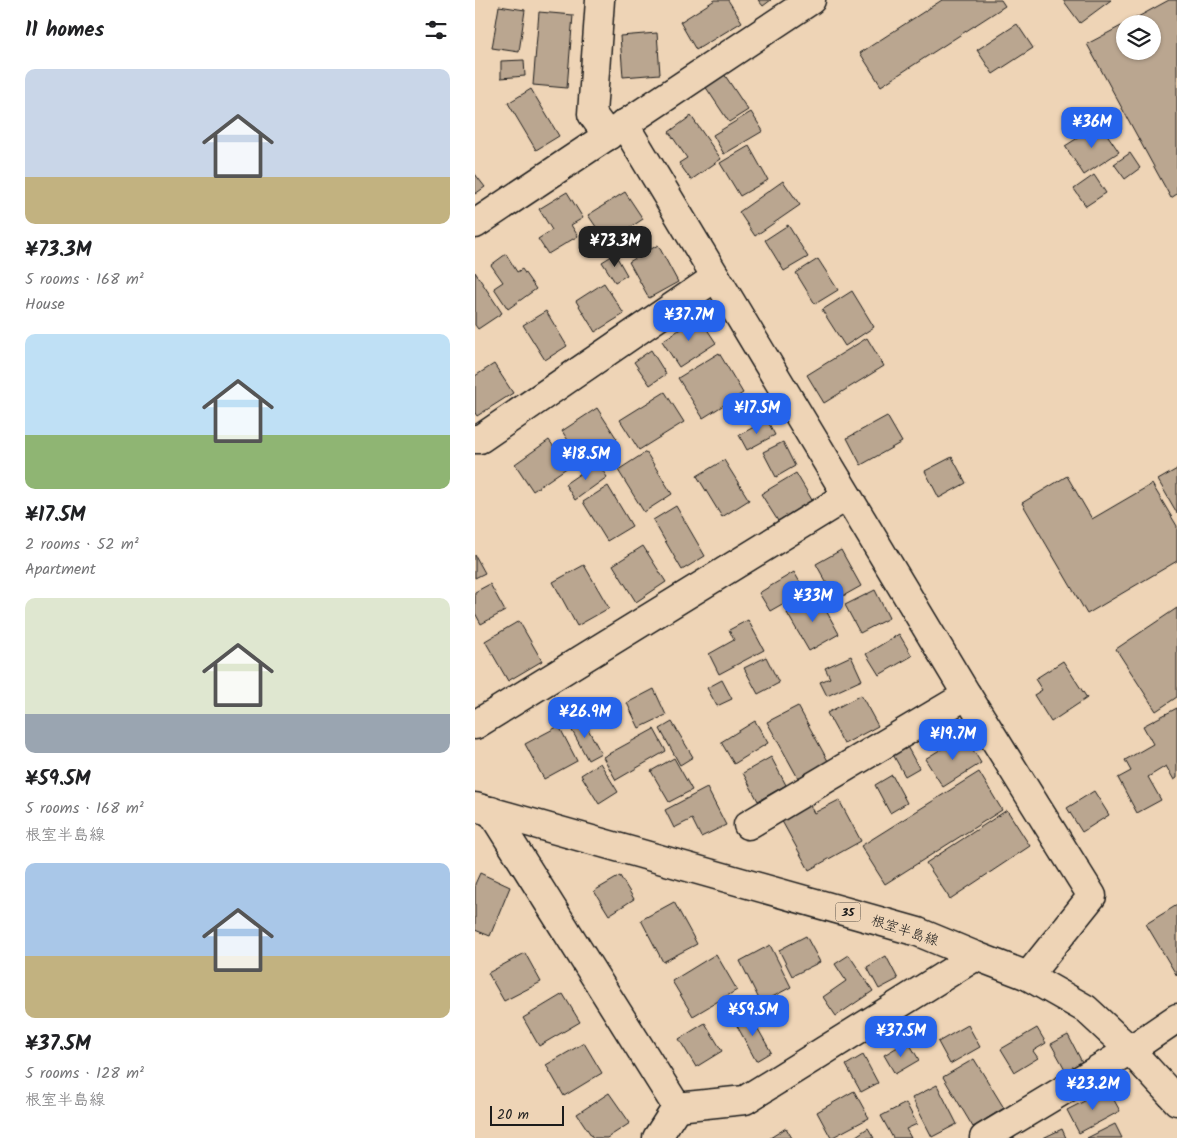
<!DOCTYPE html>
<html lang="en">
<head>
<meta charset="utf-8">
<style>
  :root { --surface:#fff; --page:#f2f2f2; --text:#202124; --muted:#757577; --accent:#2563eb }
  body { margin:0; font-family:Kalam,"Klee One",sans-serif; background:var(--page); color:var(--text); height:100vh; display:flex; flex-direction:column; font-size:19px; white-space:nowrap }
  * { box-sizing:border-box; margin:0 }
  p { font-size:16px; color:var(--muted) }
  .icon { flex:none; width:28px; height:28px; fill:none; stroke:currentColor; stroke-width:2; stroke-linecap:round; stroke-linejoin:round }
  .map { position:relative; flex:1; overflow:hidden }
  .side { display:flex; flex-direction:column; background:var(--surface); width:475px }
  .side>* { flex:none }
  .fabs { position:absolute; left:641px; top:15px; display:grid; gap:10px }
  .fabs a { display:grid; place-items:center; width:45px; height:45px; border-radius:50%; background:var(--surface); box-shadow:0 1px 4px #0004; font-size:25px }
  .scale { position:absolute; left:15px; bottom:12px; width:74px; box-sizing:border-box; padding-left:5px; border:2px solid #1c1c1c; border-top:0; font-size:14px; line-height:18px; white-space:nowrap; color:#1c1c1c; -webkit-text-stroke:4px #eed4b6; paint-order:stroke }
  .price { position:absolute; translate:-50% -42px; padding:0 11px; border-radius:10px; background:var(--accent); color:#fff; font-size:16px; line-height:32px; filter:drop-shadow(0 1px 2px #0008) }
  .price::after { content:''; position:absolute; left:50%; top:30px; width:15px; height:11px; margin-left:-8px; background:inherit; clip-path:polygon(0 0,100% 0,50% 100%) }
  .price.current { background:#222; color:#fff }
  ul { padding:0; list-style:none }
  li { display:grid; align-content:center; gap:10px; height:265px; padding:0 25px }
  li span { display:grid; place-items:center; height:155px; border-radius:10px; color:#555 }
  li>.icon { margin-inline-start:auto }
  span .icon { width:90px; height:90px; fill:#fffc; stroke-width:1 }
  li b { font-size:21px }
  h2 { display:flex; justify-content:space-between; align-items:center; height:60px; padding:0 25px; font-size:21px }
  main { display:flex; flex:1; min-height:0 }
  .map>svg:first-child { display:block }
  .building { fill:#baa690; stroke:#1c1c1c }
  .lines { fill:none; stroke-linecap:round; stroke-linejoin:round }
  .street-casing { stroke:#1c1c1c; stroke-width:31 }
  .secondary-casing { stroke:#1c1c1c; stroke-width:31 }
  .primary-casing { stroke:#1c1c1c; stroke-width:31 }
  .street { stroke:#eed4b6; stroke-width:28 }
  .secondary { stroke:#eed4b6; stroke-width:28 }
  .primary { stroke:#eed4b6; stroke-width:28 }
  .labels { text-anchor:middle; stroke-width:5; stroke-linejoin:round; paint-order:stroke }
  .shield { fill:#eed4b6; stroke:#5b534a; stroke-width:1 }
  .shield-label { font-size:12px; font-weight:bold; fill:#1c1c1c }
  .street-label { font-size:14px; fill:#1c1c1c; stroke:#eed4b6 }
</style>
</head>
<body>
<main>
<section class="side">
<h2>11 homes<svg class="icon" aria-label="filters" viewBox="0 0 24 24"><path d="M4 7h16M4 17h16"/><circle cx="9" cy="7" r="2"/><circle cx="15" cy="17" r="2"/></svg></h2>
<ul>
<li><span style="background:linear-gradient(#c9d6e8 70%,#c2b280 0)"><svg class="icon" aria-label="home" viewBox="0 0 24 24"><path d="M3 11l9-7 9 7M6 9v11h12V9"/></svg></span><div><b>¥73.3M</b><p>5 rooms · 168 m²</p><p>House</p></div></li>
<li><span style="background:linear-gradient(#bfe0f5 65%,#8fb573 0)"><svg class="icon" aria-label="home" viewBox="0 0 24 24"><path d="M3 11l9-7 9 7M6 9v11h12V9"/></svg></span><div><b>¥17.5M</b><p>2 rooms · 52 m²</p><p>Apartment</p></div></li>
<li><span style="background:linear-gradient(#dfe7d0 75%,#9aa5b1 0)"><svg class="icon" aria-label="home" viewBox="0 0 24 24"><path d="M3 11l9-7 9 7M6 9v11h12V9"/></svg></span><div><b>¥59.5M</b><p>5 rooms · 168 m²</p><p>根室半島線</p></div></li>
<li><span style="background:linear-gradient(#a9c7e8 60%,#c2b280 0)"><svg class="icon" aria-label="home" viewBox="0 0 24 24"><path d="M3 11l9-7 9 7M6 9v11h12V9"/></svg></span><div><b>¥37.5M</b><p>5 rooms · 128 m²</p><p>根室半島線</p></div></li>
</ul>
</section>
<div class="map">
<svg width="702" height="1138" viewBox="0 0 702 1138">
  <rect width="100%" height="100%" fill="#eed4b6"/>
  <filter id="ink" filterUnits="userSpaceOnUse"><feTurbulence type="fractalNoise" baseFrequency=".02" numOctaves="2"/><feDisplacementMap in="SourceGraphic" scale="10" xChannelSelector="R" yChannelSelector="G"/><feConvolveMatrix kernelMatrix="1 2 1 2 8 2 1 2 1" color-interpolation-filters="sRGB"/></filter>
  <g filter="url(#ink)">
    <g class="building">
      <polygon points="240,0 253,0 267,22 221,50 205,22"/>
      <polygon points="283,0 296,0 288,6"/>
      <polygon points="467,0 526,0 530,6 406,86 385,53"/>
      <polygon points="588,0 636,0 605,23"/>
      <polygon points="694,0 702,0 702,194 696,198 612,44 650,24 650,51 678,51 678,24 650,24"/>
      <polygon points="24,6 50,10 44,52 17,48"/>
      <polygon points="64,12 98,15 92,88 58,85"/>
      <polygon points="542,24 558,48 518,74 502,50"/>
      <polygon points="182,33 185,74 148,77 145,36"/>
      <polygon points="49,60 50,76 26,78 26,61"/>
      <polygon points="249,74 273,110 254,122 230,86"/>
      <polygon points="56,89 84,136 61,150 33,103"/>
      <polygon points="276,112 288,131 249,154 238,135"/>
      <polygon points="216,116 246,159 216,180 204,163 212,158 194,132"/>
      <polygon points="625,124 644,152 609,175 590,146"/>
      <polygon points="274,146 293,180 265,196 245,163"/>
      <polygon points="655,153 665,168 650,179 639,164"/>
      <polygon points="0,174 10,187 0,194"/>
      <polygon points="619,175 631,193 611,206 599,189"/>
      <polygon points="308,181 325,205 280,236 264,212"/>
      <polygon points="92,192 108,218 96,225 103,236 73,254 63,239 77,230 64,209"/>
      <polygon points="150,192 168,219 132,243 113,215"/>
      <polygon points="313,225 333,257 309,271 290,240"/>
      <polygon points="183,245 203,282 174,298 154,262"/>
      <polygon points="31,254 42,272 47,269 61,289 33,309 19,288 28,282 16,265"/>
      <polygon points="140,254 152,275 140,282 127,262"/>
      <polygon points="343,259 363,290 340,304 321,273"/>
      <polygon points="0,272 27,313 3,329 0,325"/>
      <polygon points="129,283 149,314 120,332 101,301"/>
      <polygon points="377,291 399,327 370,346 347,310"/>
      <polygon points="71,311 92,346 70,360 48,325"/>
      <polygon points="224,317 241,343 204,367 187,341"/>
      <polygon points="392,338 409,366 349,403 332,375"/>
      <polygon points="176,350 191,374 175,385 159,362"/>
      <polygon points="244,353 268,393 228,418 203,378"/>
      <polygon points="19,364 38,393 2,416 0,413 0,376"/>
      <polygon points="190,392 209,422 164,450 145,420"/>
      <polygon points="122,408 142,439 107,462 87,431"/>
      <polygon points="412,416 427,442 386,465 372,438"/>
      <polygon points="292,420 300,435 272,450 264,435"/>
      <polygon points="74,440 93,467 58,491 40,464"/>
      <polygon points="308,442 320,466 301,477 288,452"/>
      <polygon points="171,452 197,494 169,512 143,470"/>
      <polygon points="477,457 491,483 464,498 450,471"/>
      <polygon points="249,460 274,500 247,517 222,476"/>
      <polygon points="122,462 132,477 100,500 90,484"/>
      <polygon points="702,469 702,513 683,480"/>
      <polygon points="321,473 337,500 303,521 286,494"/>
      <polygon points="592,476 617,519 677,484 702,526 702,561 612,614 547,503"/>
      <polygon points="133,486 157,526 132,541 108,502"/>
      <polygon points="201,506 230,556 207,570 178,520"/>
      <polygon points="168,546 191,582 161,602 138,565"/>
      <polygon points="366,550 386,586 361,600 341,564"/>
      <polygon points="0,555 10,573 0,578"/>
      <polygon points="109,565 134,608 102,626 78,582"/>
      <polygon points="319,572 330,591 295,611 284,593"/>
      <polygon points="15,584 30,611 6,624 0,613 0,592"/>
      <polygon points="400,590 414,618 385,633 370,605"/>
      <polygon points="343,596 364,634 334,651 312,613"/>
      <polygon points="702,608 702,697 681,711 641,649"/>
      <polygon points="273,620 289,650 244,674 234,654 259,640 254,630"/>
      <polygon points="44,621 67,661 33,681 10,641"/>
      <polygon points="424,634 437,656 404,675 391,654"/>
      <polygon points="376,656 387,680 352,696 345,682 355,678 350,668"/>
      <polygon points="291,657 304,683 283,694 269,668"/>
      <polygon points="588,661 612,698 576,722 559,695 567,690 560,679"/>
      <polygon points="247,680 257,699 242,706 232,688"/>
      <polygon points="179,689 191,715 164,728 152,703"/>
      <polygon points="386,695 403,726 369,744 352,713"/>
      <polygon points="323,706 353,761 323,778 292,722"/>
      <polygon points="702,708 702,778 699,780 691,766 673,777 686,800 662,813 643,778 656,771 650,760 678,744 668,726"/>
      <polygon points="107,718 126,753 113,760 94,725"/>
      <polygon points="280,721 293,743 259,764 246,742"/>
      <polygon points="197,722 218,757 205,765 185,729"/>
      <polygon points="84,726 102,761 69,779 50,744"/>
      <polygon points="179,729 191,751 141,780 128,757"/>
      <polygon points="489,735 506,763 468,787 450,759"/>
      <polygon points="430,743 444,768 430,776 416,751"/>
      <polygon points="296,757 311,785 283,801 268,773"/>
      <polygon points="199,758 217,790 194,802 176,771"/>
      <polygon points="125,763 143,792 124,804 106,775"/>
      <polygon points="504,772 527,810 410,884 386,846"/>
      <polygon points="417,775 432,803 415,813 400,785"/>
      <polygon points="232,788 251,825 226,837 217,819 199,828 190,810"/>
      <polygon points="619,791 634,815 607,832 592,808"/>
      <polygon points="331,799 339,813 364,800 386,841 334,870 303,814"/>
      <polygon points="532,810 555,846 475,899 451,863"/>
      <polygon points="5,873 35,887 15,936 0,930 0,884"/>
      <polygon points="145,876 159,899 134,915 119,891"/>
      <polygon points="199,902 222,944 188,962 166,920"/>
      <polygon points="702,905 702,976 671,924"/>
      <polygon points="331,936 345,962 317,976 304,950"/>
      <polygon points="295,945 316,987 286,1003 265,961"/>
      <polygon points="50,953 66,982 29,1001 13,973"/>
      <polygon points="241,954 262,990 218,1016 197,981"/>
      <polygon points="374,955 398,991 361,1016 348,997 371,981 360,964"/>
      <polygon points="411,956 423,979 404,989 392,967"/>
      <polygon points="88,994 105,1022 64,1046 48,1018"/>
      <polygon points="274,1013 296,1052 281,1061 260,1022"/>
      <polygon points="230,1023 247,1051 221,1067 204,1039"/>
      <polygon points="493,1025 505,1047 475,1064 463,1042"/>
      <polygon points="562,1028 571,1043 558,1051 563,1058 540,1072 526,1049"/>
      <polygon points="593,1035 607,1062 591,1071 576,1044"/>
      <polygon points="433,1041 444,1060 420,1074 409,1055"/>
      <polygon points="109,1043 127,1073 89,1096 71,1065"/>
      <polygon points="388,1055 403,1083 386,1092 371,1065"/>
      <polygon points="499,1059 529,1108 498,1127 468,1077"/>
      <polygon points="462,1085 482,1124 457,1137 437,1098"/>
      <polygon points="633,1089 645,1111 604,1133 592,1110"/>
      <polygon points="379,1091 394,1118 356,1138 342,1112"/>
      <polygon points="134,1093 155,1123 132,1138 118,1138 102,1114"/>
      <polygon points="431,1103 442,1124 431,1129 436,1138 418,1138 406,1116"/>
      <polygon points="640,1124 647,1138 612,1138"/>
      <polygon points="311,1128 317,1138 295,1138"/>
      <polygon points="393,1128 399,1138 378,1138"/>
      <polygon points="587,1129 591,1138 568,1138"/>
    </g>
    <g class="lines">
      <defs>
        <g id="street">
          <polyline points="149,124 492,695 617,896 553,976"/>
          <polyline points="0,224 336,0"/>
          <polyline points="0,439 5,439 241,277"/>
          <polyline points="0,725 372,496"/>
          <polyline points="16,811 202,1107 270,1100 501,956"/>
          <polyline points="273,825 492,695"/>
          <polyline points="182,1138 202,1107"/>
          <polyline points="509,1138 655,1050 702,1018"/>
        </g>
        <polyline id="secondary" points="125,0 117,114 133,136"/>
        <polyline id="primary" points="0,807 443,932 501,956 553,976 611,1009 655,1050 702,1101"/>
      </defs>
      <use href="#street" class="street-casing"/>
      <use href="#secondary" class="secondary-casing"/>
      <use href="#primary" class="primary-casing"/>
      <use href="#street" class="street"/>
      <use href="#secondary" class="secondary"/>
      <use href="#primary" class="primary"/>
    </g>
  </g>
  <g class="labels">
    <rect class="shield" x="360.5" y="902.5" width="25" height="19" rx="4"/>
    <g class="shield-label">
      <text x="373" y="916">35</text>
    </g>
    <g class="street-label">
      <text transform="translate(430 930) rotate(18)" y="5">根室半島線</text>
    </g>
  </g>
</svg>
<div class="fabs">
<a><svg class="icon" aria-label="layers" viewBox="0 0 24 24"><path d="M12 4l9 5-9 5-9-5zM3 14l9 5 9-5"/></svg></a>
</div>
<div class="scale">20 m</div>
<b class="price" style="left:617px;top:149px">¥36M</b>
<b class="price current" style="left:140px;top:268px">¥73.3M</b>
<b class="price" style="left:214px;top:342px">¥37.7M</b>
<b class="price" style="left:282px;top:435px">¥17.5M</b>
<b class="price" style="left:111px;top:481px">¥18.5M</b>
<b class="price" style="left:338px;top:623px">¥33M</b>
<b class="price" style="left:110px;top:739px">¥26.9M</b>
<b class="price" style="left:478px;top:761px">¥19.7M</b>
<b class="price" style="left:278px;top:1037px">¥59.5M</b>
<b class="price" style="left:426px;top:1058px">¥37.5M</b>
<b class="price" style="left:618px;top:1111px">¥23.2M</b>
</div>
</main>
</body>
</html>
